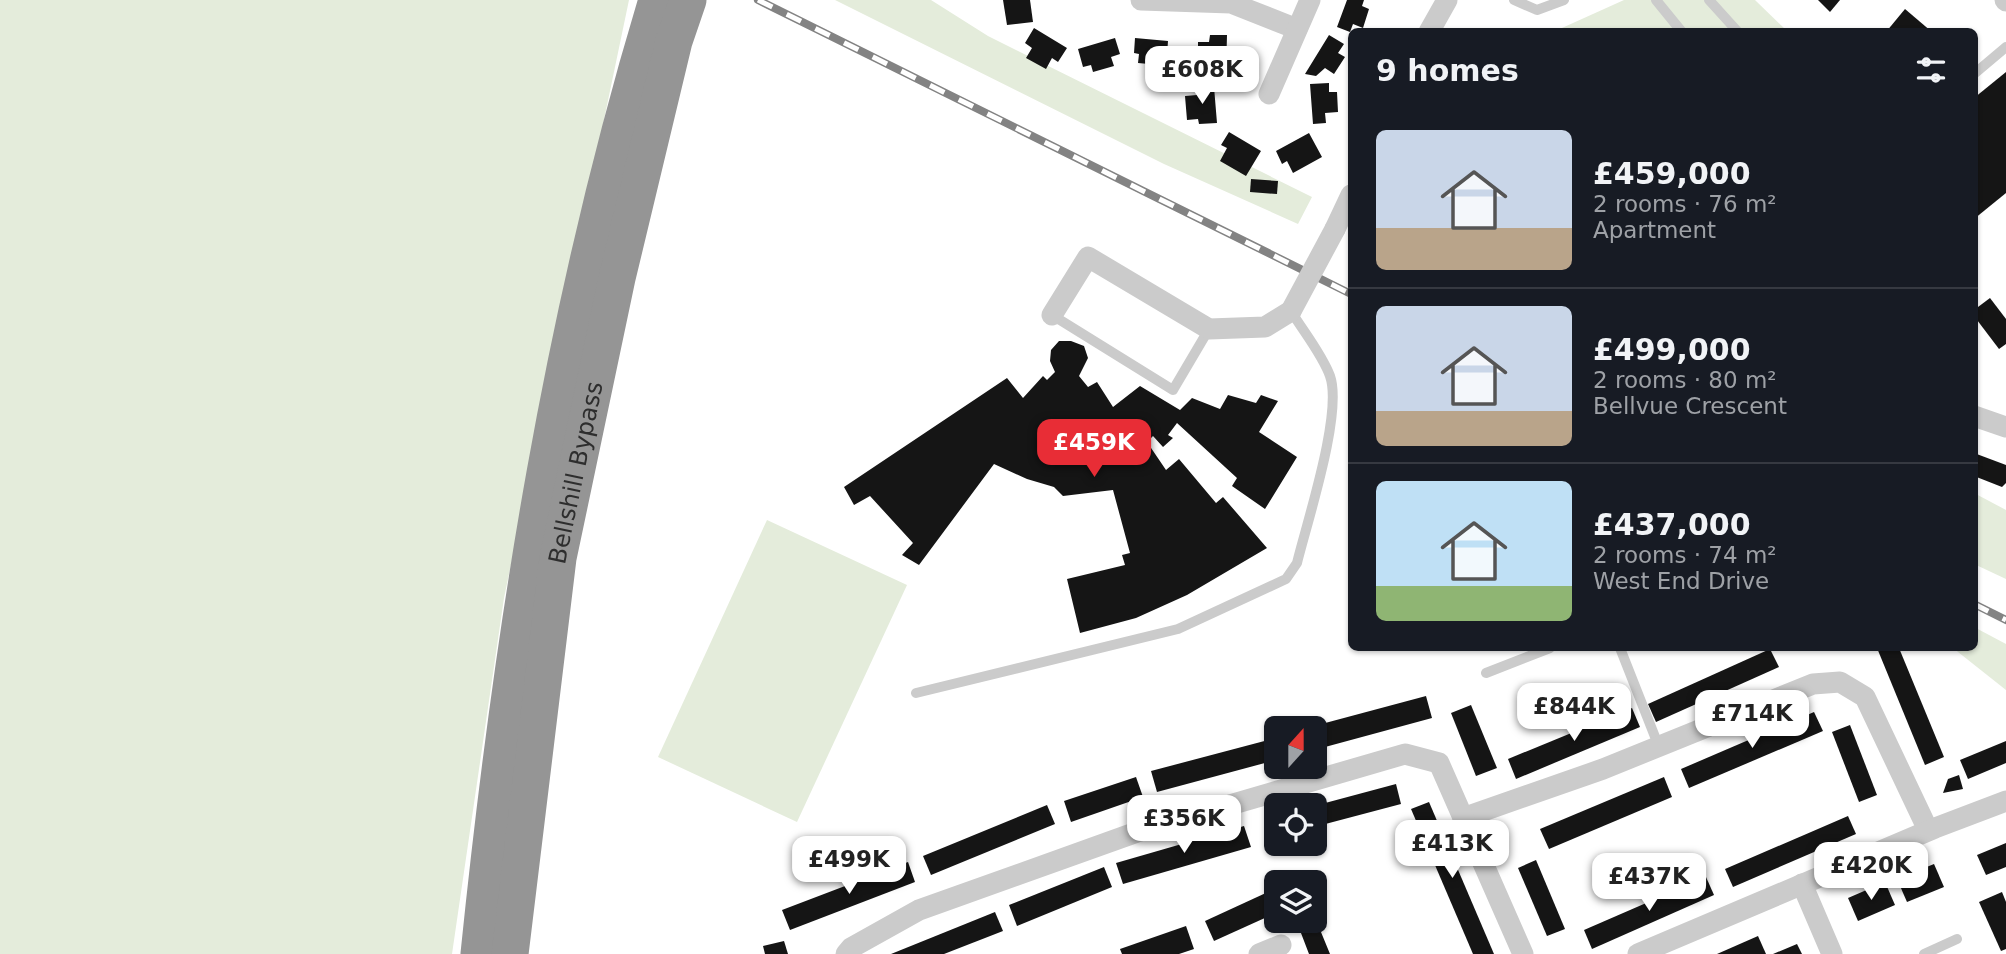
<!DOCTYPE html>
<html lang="en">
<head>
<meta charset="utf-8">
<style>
  :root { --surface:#171b24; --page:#20242c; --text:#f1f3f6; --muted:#9ea1a6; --line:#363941; --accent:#e82d36 }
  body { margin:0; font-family:"DejaVu Sans",sans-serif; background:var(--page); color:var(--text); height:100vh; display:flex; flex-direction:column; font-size:26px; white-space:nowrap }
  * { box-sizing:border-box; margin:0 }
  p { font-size:23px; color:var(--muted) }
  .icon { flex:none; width:38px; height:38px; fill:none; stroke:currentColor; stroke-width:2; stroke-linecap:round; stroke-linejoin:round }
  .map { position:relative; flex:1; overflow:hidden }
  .side { position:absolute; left:1348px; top:28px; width:630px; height:623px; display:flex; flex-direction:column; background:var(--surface); border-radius:10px; box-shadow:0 2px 5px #0004 }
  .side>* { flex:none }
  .needle { width:46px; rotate:21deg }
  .buttons { position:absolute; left:1264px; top:716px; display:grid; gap:14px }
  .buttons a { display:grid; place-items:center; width:63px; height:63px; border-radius:10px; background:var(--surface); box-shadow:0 2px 5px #0004; font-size:35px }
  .price { position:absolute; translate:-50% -60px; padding:0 16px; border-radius:14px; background:#fff; color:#222; font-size:23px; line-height:46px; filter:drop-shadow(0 2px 4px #0008) }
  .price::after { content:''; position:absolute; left:50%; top:42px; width:21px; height:16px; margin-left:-10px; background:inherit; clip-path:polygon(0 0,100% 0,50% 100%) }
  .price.active { background:var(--accent); color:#fff }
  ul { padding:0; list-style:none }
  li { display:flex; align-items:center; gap:21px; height:175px; padding:0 28px }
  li+li { border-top:2px solid var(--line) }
  li span { display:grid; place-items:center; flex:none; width:196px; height:140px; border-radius:10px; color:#555 }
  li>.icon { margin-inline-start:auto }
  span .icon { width:84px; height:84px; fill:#fffc; stroke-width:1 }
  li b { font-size:30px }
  h2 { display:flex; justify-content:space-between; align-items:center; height:84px; padding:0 28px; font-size:30px }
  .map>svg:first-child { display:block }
  .green { fill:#e4ecdb }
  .building { fill:#151515 }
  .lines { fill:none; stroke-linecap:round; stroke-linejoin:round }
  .lane { stroke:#cbcbcb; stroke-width:10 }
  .street { stroke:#cbcbcb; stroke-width:21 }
  .highway { stroke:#959595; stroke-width:37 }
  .rail-casing { stroke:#838383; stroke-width:8 }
  .rail { stroke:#fff; stroke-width:5; stroke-dasharray:16; stroke-linecap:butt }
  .street-bridge { stroke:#cbcbcb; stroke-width:21 }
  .labels { text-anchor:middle; stroke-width:7; stroke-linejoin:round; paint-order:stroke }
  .street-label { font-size:24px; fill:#2e2e2e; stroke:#fff }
</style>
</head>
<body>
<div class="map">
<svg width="2006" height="954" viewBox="0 0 2006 954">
  <rect width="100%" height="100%" fill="#fff"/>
  <g class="green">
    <polygon points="0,0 629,0 504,598 452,954 0,954"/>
    <polygon points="835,0 931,0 988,36 1312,197 1298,224 1164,164"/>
    <polygon points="1624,0 1755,0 1787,31 1553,32"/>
    <polygon points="1974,493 2006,510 2006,579 1974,564"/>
    <polygon points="767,520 907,585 797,822 658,757"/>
    <polygon points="1974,627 2006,644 2006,690 1953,648 1974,648"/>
  </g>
  <g class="building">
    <polygon points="1003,0 1030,0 1033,22 1007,25"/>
    <polygon points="1347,0 1364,0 1362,6 1369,9 1363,28 1353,24 1350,32 1337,27"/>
    <polygon points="1818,0 1840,0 1830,12"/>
    <polygon points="1905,9 1932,32 1886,32"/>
    <polygon points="1034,28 1067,48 1058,62 1052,58 1046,69 1026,58 1032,48 1025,43"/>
    <polygon points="1210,35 1227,35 1226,73 1206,73 1206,63 1198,63 1198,42 1209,42"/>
    <polygon points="1329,35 1344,44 1338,53 1345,57 1334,74 1325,68 1316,76 1305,74"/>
    <polygon points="1115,38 1120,54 1111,57 1114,66 1093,72 1091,65 1083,67 1078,49"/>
    <polygon points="1135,38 1168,41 1167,55 1161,54 1160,65 1138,63 1139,54 1134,53"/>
    <polygon points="2006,72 2006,193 1974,219 1974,98"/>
    <polygon points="1329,83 1329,92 1337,92 1338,112 1325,113 1326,123 1313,124 1310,84"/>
    <polygon points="1214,87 1217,123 1199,124 1198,119 1187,120 1185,96 1197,95 1197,89"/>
    <polygon points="1229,132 1261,151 1246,176 1220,161 1227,148 1221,145"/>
    <polygon points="1309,133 1322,157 1293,173 1287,161 1282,164 1276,151"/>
    <polygon points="1251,179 1278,181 1277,194 1250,192"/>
    <polygon points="1990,298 2006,319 2006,344 1999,349 1974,316 1974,310"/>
    <polygon points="1059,341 1071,341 1084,346 1088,358 1079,376 1088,387 1097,382 1113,407 1140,386 1180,410 1192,398 1220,409 1228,395 1256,403 1261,395 1278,401 1259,432 1297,457 1265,509 1232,486 1237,478 1177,423 1168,435 1173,438 1163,447 1153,436 1147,442 1166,470 1179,459 1216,503 1223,497 1267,548 1187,595 1136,618 1080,633 1067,579 1125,565 1122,555 1130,553 1113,490 1063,496 1054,487 1027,479 994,464 919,565 902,555 913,543 870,496 854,505 844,487 1007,378 1023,398 1043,376 1047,380 1055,372 1050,361 1051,350"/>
    <polygon points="1974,453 2006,465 2006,483 2002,487 1974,476"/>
    <polygon points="1877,648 1899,648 1944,757 1925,765"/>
    <polygon points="1770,649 1779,667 1656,722 1648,704"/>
    <polygon points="1426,696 1432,718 1314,750 1314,726"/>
    <polygon points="1471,705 1497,768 1476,776 1451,713"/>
    <polygon points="1632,708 1640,727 1516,779 1508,759"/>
    <polygon points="1814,712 1823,731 1689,788 1681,769"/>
    <polygon points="1850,725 1877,795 1859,802 1832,732"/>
    <polygon points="1276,738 1276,760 1157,792 1151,771"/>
    <polygon points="2006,741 2006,763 1968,779 1960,760"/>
    <polygon points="1959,775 1963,789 1943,793 1948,779"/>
    <polygon points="1136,777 1143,797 1071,822 1064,801"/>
    <polygon points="1664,777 1672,797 1549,849 1540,829"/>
    <polygon points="1396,784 1401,804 1314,827 1314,806"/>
    <polygon points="1429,802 1494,954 1473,954 1411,809"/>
    <polygon points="1047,805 1055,824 931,875 923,856"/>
    <polygon points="1276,816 1276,837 1272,838 1266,819"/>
    <polygon points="1848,816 1856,834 1733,887 1725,869"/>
    <polygon points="1244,826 1251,847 1123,884 1116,863"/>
    <polygon points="2006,843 2006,867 1986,875 1977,855"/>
    <polygon points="1536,860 1565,929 1547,936 1518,868"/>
    <polygon points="908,862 915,882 790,930 782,910"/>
    <polygon points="1934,864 1944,887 1907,902 1897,879"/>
    <polygon points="1104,867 1112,887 1017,926 1009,905"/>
    <polygon points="1706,877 1714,895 1592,949 1584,930"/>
    <polygon points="1885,882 1895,905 1858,921 1848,898"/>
    <polygon points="1268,892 1276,913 1214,941 1205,921"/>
    <polygon points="2002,892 2006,902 2006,949 2001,951 1979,902"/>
    <polygon points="995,912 1003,931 944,954 891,954"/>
    <polygon points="1314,915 1330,954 1309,954 1296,920 1314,920"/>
    <polygon points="1186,926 1194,949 1179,954 1122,954 1120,949"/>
    <polygon points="1758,936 1766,954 1717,954"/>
    <polygon points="784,941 788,954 765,954 763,946"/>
    <polygon points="1797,944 1802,954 1773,954"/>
  </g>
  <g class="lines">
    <g class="lane">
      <polyline points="1514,0 1537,10 1564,0"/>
      <polyline points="1656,0 1682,32"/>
      <polyline points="1709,0 1738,32"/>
      <polyline points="1974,74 2006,47"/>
      <polyline points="1052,315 1173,390 1209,329"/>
      <polyline points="1620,648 1659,747"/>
      <polyline points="1486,673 1550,648"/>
      <path d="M916,693L1178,629L1286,579L1297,563C1307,522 1343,413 1330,376C1322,354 1303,331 1291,311"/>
      <polyline points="1924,954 1957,939"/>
    </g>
    <g class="street">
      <polyline points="1141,0 1231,3 1297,29"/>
      <polyline points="2005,0 2006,1"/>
      <polyline points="1429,32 1447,0"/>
      <polyline points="1269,94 1310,0"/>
      <polyline points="1335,229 1351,195"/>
      <polyline points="1052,315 1088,257 1209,329 1265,327 1291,311"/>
      <polyline points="1974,416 2006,427"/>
      <polyline points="1463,818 1603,769 1813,684 1840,682 1865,697 1928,830"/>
      <polyline points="1802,884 1832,954"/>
      <polyline points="846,954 851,948 919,910 1137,832 1405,754 1439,763 1523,954"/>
      <polyline points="1259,954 1281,945"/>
      <polyline points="1638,954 1935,828 2006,801"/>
    </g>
    <g class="highway">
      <path d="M479,954C512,632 563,310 657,0"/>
      <path id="s1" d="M510,954L558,558L617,278L674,41L688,0"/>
    </g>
    <defs>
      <g id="rail">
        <polyline points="758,0 1351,294"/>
        <polyline points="1974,604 2006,620"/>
      </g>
    </defs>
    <use href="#rail" class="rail-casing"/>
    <use href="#rail" class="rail"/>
    <polyline class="street-bridge" points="1291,311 1335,229"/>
  </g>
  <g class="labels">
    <g class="street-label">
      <text dy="8" stroke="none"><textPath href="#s1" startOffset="486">Bellshill Bypass</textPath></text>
    </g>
  </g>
</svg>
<div class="buttons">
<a><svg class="needle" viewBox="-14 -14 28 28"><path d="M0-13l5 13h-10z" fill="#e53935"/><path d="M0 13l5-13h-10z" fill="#9ea1a6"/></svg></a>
<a><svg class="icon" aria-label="locate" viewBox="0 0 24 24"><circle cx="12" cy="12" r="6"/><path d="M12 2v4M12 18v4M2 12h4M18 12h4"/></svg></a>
<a><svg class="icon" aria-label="layers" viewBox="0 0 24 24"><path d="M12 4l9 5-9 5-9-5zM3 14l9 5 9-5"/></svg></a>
</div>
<b class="price" style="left:1202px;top:106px">£608K</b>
<b class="price active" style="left:1094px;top:479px">£459K</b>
<b class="price" style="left:1574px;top:743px">£844K</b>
<b class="price" style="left:1752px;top:750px">£714K</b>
<b class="price" style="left:1184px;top:855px">£356K</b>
<b class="price" style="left:1452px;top:880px">£413K</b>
<b class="price" style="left:849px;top:896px">£499K</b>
<b class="price" style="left:1871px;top:902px">£420K</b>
<b class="price" style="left:1649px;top:913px">£437K</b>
<section class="side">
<h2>9 homes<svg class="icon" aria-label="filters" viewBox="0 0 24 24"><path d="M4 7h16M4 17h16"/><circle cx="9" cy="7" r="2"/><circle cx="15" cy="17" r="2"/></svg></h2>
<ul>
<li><span style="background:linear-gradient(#c9d6e8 70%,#b9a48a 0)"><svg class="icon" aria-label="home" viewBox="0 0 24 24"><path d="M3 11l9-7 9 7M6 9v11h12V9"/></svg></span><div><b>£459,000</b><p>2 rooms · 76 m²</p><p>Apartment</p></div></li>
<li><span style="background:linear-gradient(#c9d6e8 75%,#b9a48a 0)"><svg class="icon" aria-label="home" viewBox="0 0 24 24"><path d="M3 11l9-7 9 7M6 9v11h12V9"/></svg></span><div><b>£499,000</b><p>2 rooms · 80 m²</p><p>Bellvue Crescent</p></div></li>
<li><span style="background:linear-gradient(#bfe0f5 75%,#8fb573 0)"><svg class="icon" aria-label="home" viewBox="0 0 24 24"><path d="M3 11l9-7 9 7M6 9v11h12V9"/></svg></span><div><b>£437,000</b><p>2 rooms · 74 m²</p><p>West End Drive</p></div></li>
</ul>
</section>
</div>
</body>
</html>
